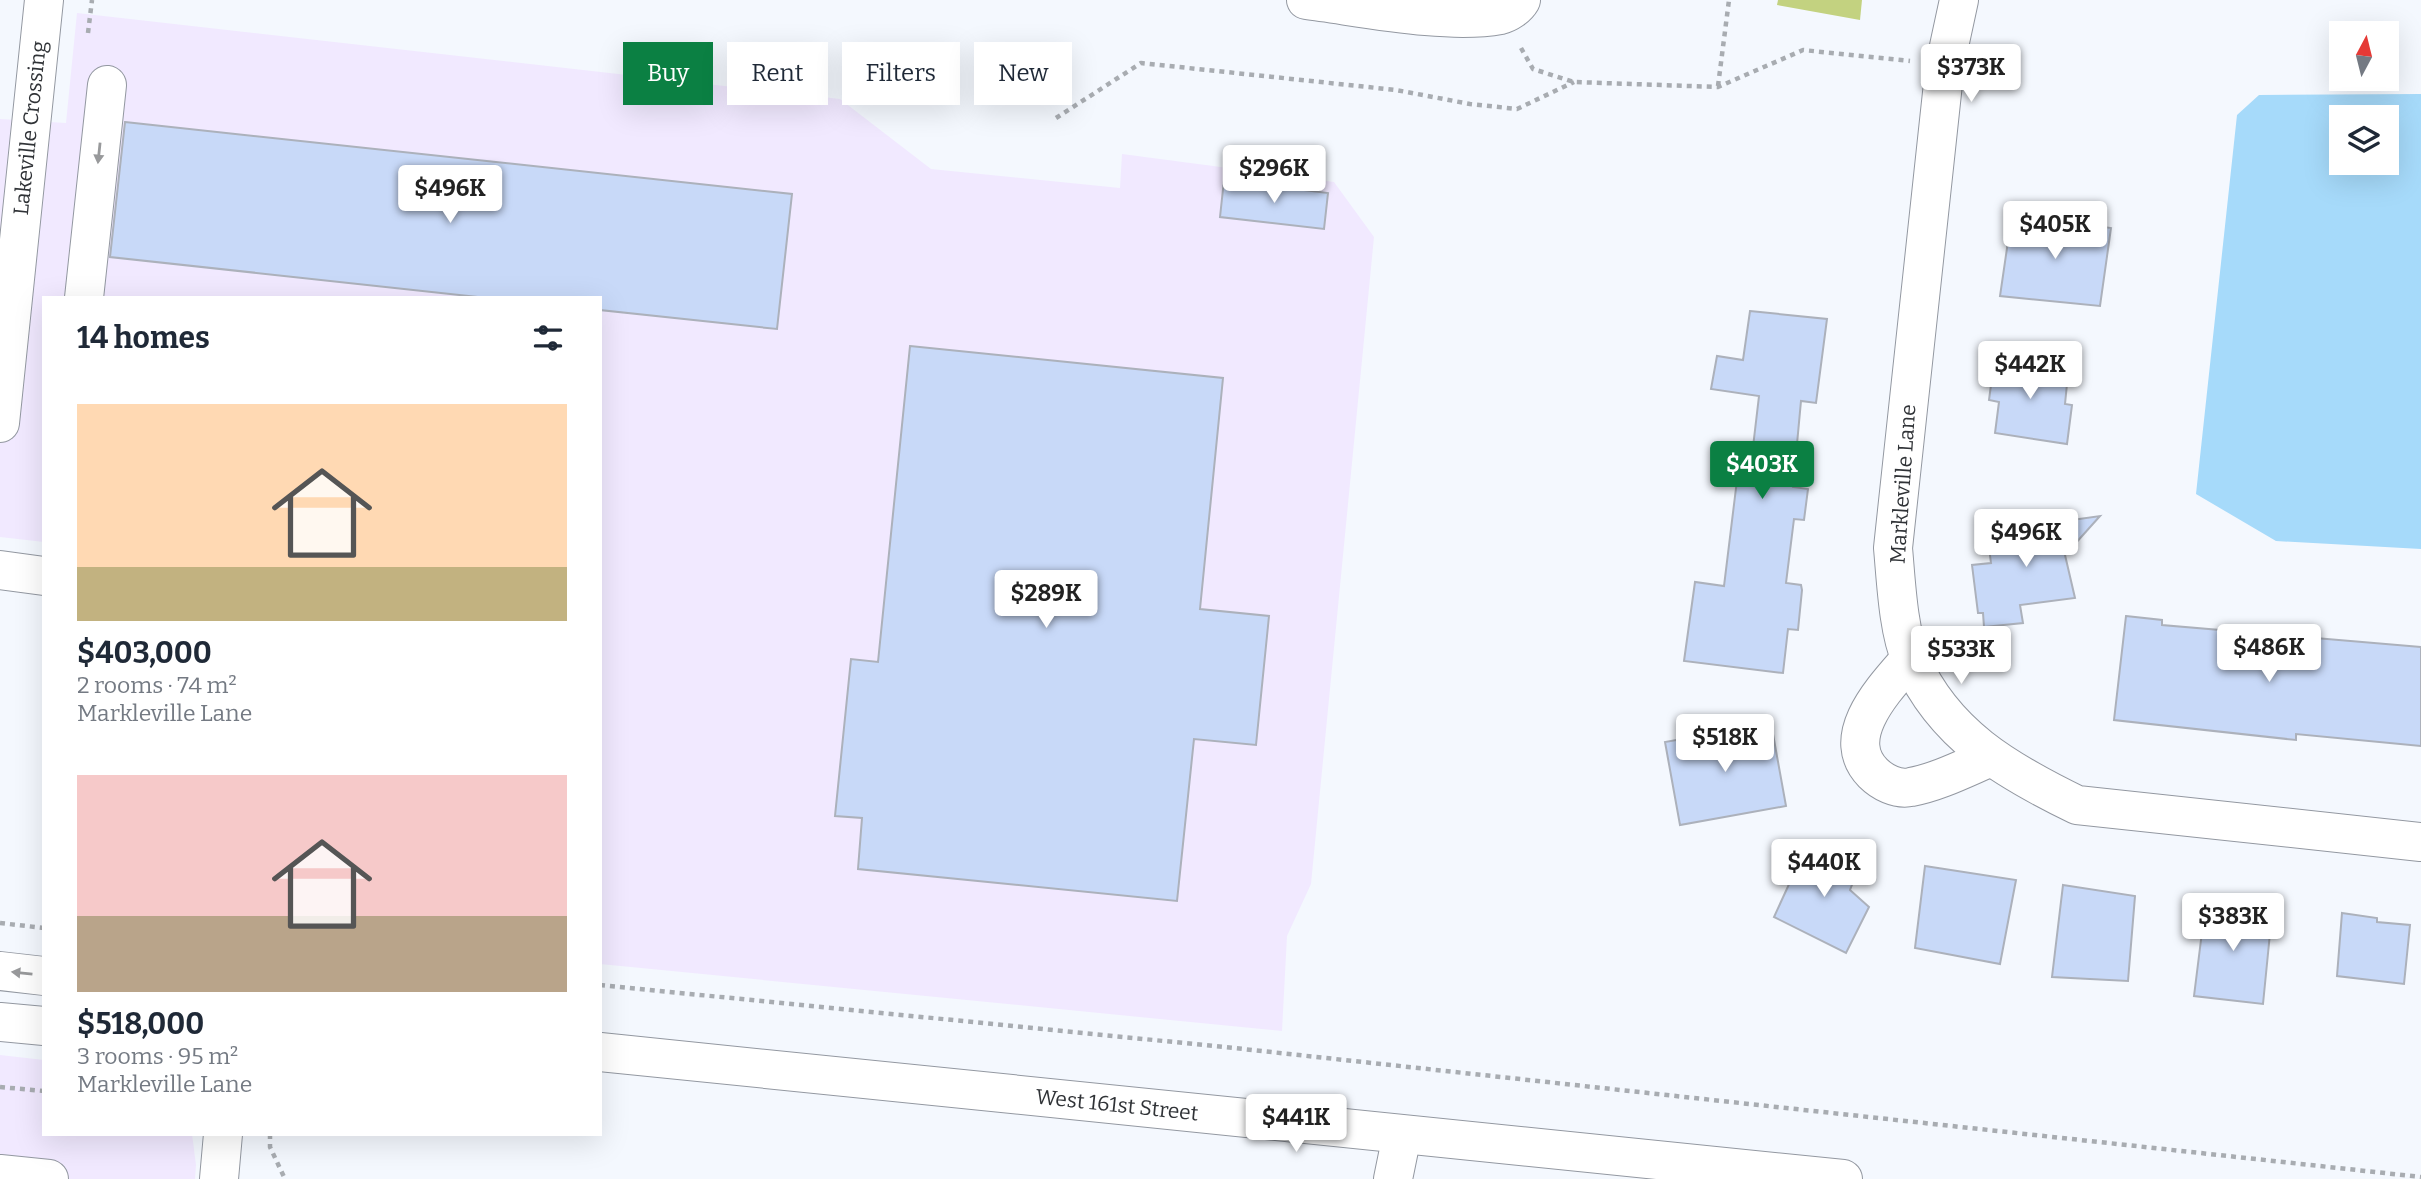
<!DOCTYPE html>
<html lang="en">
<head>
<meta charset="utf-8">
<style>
  :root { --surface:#fff; --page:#f6f6f7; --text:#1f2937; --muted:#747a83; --accent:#0b8043 }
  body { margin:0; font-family:Bitter,serif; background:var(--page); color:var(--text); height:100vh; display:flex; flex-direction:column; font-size:26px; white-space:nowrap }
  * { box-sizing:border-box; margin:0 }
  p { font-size:23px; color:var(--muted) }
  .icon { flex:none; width:38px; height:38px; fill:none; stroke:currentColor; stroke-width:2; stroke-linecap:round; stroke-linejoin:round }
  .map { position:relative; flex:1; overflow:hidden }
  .details { position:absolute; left:42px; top:296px; width:560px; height:840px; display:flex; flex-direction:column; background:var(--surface); border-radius:0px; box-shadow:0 7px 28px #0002 }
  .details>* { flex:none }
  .banner { position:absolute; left:623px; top:42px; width:665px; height:63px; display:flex; gap:14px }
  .needle { width:46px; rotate:7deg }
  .fabs { position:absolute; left:2329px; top:21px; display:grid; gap:14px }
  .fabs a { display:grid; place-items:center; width:70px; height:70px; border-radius:0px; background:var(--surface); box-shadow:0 7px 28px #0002; font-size:35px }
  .price { position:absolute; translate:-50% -60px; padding:0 16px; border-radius:7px; background:#fff; color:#222; font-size:23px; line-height:46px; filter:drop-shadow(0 2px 4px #0008) }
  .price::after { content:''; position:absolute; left:50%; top:42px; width:21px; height:16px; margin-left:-10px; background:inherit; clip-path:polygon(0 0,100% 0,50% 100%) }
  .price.selected { background:var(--accent); color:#fff }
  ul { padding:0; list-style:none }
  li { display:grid; align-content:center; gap:14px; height:371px; padding:0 35px }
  li span { display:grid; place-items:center; height:217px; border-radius:0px; color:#555 }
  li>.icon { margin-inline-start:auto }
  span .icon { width:126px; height:126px; fill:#fffc; stroke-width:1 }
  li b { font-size:30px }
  h2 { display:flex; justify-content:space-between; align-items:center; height:84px; padding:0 35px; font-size:30px }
  .chip { padding:0 24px; border-radius:0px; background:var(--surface); box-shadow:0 7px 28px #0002; font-size:24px; line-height:63px }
  .chip.selected { background:var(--accent); color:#fff }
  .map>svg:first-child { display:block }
  .commercial { fill:#f1e9ff }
  .green { fill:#c3d280 }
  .water { fill:#a6dafa; fill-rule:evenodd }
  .building { fill:#c8d9f8; stroke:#acb1bb; stroke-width:2 }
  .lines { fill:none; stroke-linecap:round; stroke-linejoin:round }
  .minor-casing { stroke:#9398a1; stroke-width:40 }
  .path { stroke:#a8acb1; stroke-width:4.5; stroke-dasharray:5 5; stroke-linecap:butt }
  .minor { stroke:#fff; stroke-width:38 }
  .oneway { fill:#98999b }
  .labels { text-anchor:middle; stroke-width:5; stroke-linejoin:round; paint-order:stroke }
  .street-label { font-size:21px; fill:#303337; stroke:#fff }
</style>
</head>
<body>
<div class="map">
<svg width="2421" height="1179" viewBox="0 0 2421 1179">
  <rect width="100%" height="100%" fill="#f4f8fe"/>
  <g class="commercial">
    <polygon points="77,13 840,99 931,169 1120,188 1122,154 1334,182 1374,237 1311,884 1287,936 1282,1031 600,964 600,298 44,298 44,542 0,537 0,119 66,123"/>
    <polygon points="0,1055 44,1060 44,1134 192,1134 196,1165 195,1179 0,1179"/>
  </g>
  <polygon class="green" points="1778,0 1862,0 1860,20 1777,5"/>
  <path class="water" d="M2421,94V549L2276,541L2196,494L2237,115L2259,95ZM2342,117H2387V163H2342Z"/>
  <g class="building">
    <polygon points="125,122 792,194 777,329 600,310 600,298 487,298 110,257"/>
    <polygon points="1224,180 1328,193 1324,229 1220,217"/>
    <polygon points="2012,214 2111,228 2100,306 2000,296"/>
    <polygon points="1750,311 1827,319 1816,403 1801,401 1793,487 1808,489 1804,520 1794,519 1786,583 1801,585 1802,590 1798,630 1788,629 1783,673 1684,661 1695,582 1724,586 1737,480 1749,481 1759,396 1711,389 1717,356 1743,360"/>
    <polygon points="910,346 1223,378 1200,609 1269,616 1256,745 1194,739 1177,901 858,869 862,818 835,816 851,659 878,662"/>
    <polygon points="1995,355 2031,359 2030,367 2068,374 2065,404 2072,405 2067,444 1995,433 1999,402 1989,400"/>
    <polygon points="2100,516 2065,555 2075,598 2020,605 2023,623 1984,627 1983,613 1978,613 1972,565 1991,563 1987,532"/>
    <polygon points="2126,616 2162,620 2162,625 2421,647 2421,746 2296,734 2296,740 2114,720"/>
    <polygon points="1771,723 1786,806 1680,825 1665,742"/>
    <polygon points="1807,845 1860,864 1850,890 1869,907 1846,953 1774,917"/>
    <polygon points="1925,866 2016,880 2000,964 1915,948"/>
    <polygon points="2063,885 2135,896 2128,981 2052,977"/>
    <polygon points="2206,900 2254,904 2253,910 2272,913 2263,1004 2194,996"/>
    <polygon points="2342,913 2377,918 2377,922 2410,925 2404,984 2337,976"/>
  </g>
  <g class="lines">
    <defs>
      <g id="minor">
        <path d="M1306,0C1361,7 1447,25 1500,15C1508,13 1517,7 1521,0"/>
        <path d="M1959,0L1945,65L1893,548C1896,580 1898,631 1911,660C1944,735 2007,771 2077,805L2421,842"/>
        <polyline points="84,298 107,85"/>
        <polyline points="0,423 44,0"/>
        <polyline points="0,570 44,576"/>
        <path d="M1910,659C1886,687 1837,736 1873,773C1882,782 1897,790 1911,787C1938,782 1965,768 1991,757"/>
        <polyline points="0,971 44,976"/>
        <polyline points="0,1022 44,1026"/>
        <polyline points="600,1052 1843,1179"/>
        <polyline points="0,1174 49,1179"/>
        <polyline points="219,1179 223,1134"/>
        <polyline points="1393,1179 1402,1135"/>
      </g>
    </defs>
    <use href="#minor" class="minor-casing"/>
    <g class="path">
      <polyline points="88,33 92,0"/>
      <polyline points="1521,48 1533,69 1574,82 1718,87 1803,50 1910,61"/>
      <polyline points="1718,86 1729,0"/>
      <polyline points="1056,118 1141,63 1396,90 1470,104 1517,109 1574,82"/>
      <polyline points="0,923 44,928"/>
      <polyline points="600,985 1234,1048 2421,1177"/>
      <polyline points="0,1087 44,1091"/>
      <polyline points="270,1134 270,1147 285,1179"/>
    </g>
    <use href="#minor" class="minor"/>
  </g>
  <defs><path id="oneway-solid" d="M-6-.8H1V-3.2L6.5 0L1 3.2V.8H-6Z" transform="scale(1.75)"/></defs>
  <g class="oneway">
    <use href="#oneway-solid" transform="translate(99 153) rotate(96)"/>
    <use href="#oneway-solid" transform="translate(22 973) rotate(-174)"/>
  </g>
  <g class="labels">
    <g class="street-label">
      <text transform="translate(30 128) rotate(-84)" y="7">Lakeville Crossing</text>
      <text transform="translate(1903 484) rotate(-86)" y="7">Markleville Lane</text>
      <text transform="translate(1117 1105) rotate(6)" y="7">West 161st Street</text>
    </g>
  </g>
</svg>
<div class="fabs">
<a><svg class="needle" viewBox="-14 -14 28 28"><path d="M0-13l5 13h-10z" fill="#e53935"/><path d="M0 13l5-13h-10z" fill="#747a83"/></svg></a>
<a><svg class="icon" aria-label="layers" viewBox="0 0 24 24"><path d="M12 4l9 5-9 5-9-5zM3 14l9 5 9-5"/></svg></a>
</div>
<b class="price" style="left:1971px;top:104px">$373K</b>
<b class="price" style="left:1274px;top:205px">$296K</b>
<b class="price" style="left:450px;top:225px">$496K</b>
<b class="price" style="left:2055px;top:261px">$405K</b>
<b class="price" style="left:2030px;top:401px">$442K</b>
<b class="price selected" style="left:1762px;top:501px">$403K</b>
<b class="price" style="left:2026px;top:569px">$496K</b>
<b class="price" style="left:1046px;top:630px">$289K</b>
<b class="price" style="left:2269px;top:684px">$486K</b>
<b class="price" style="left:1961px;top:686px">$533K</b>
<b class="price" style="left:1725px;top:774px">$518K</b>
<b class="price" style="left:1824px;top:899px">$440K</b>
<b class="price" style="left:2233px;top:953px">$383K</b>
<b class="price" style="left:1296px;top:1154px">$441K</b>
<div class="banner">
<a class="chip selected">Buy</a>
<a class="chip">Rent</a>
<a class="chip">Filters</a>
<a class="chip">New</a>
</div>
<section class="details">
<h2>14 homes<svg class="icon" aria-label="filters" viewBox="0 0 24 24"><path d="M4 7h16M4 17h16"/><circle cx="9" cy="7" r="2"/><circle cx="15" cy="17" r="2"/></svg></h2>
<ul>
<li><span style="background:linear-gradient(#ffd9b3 75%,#c2b280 0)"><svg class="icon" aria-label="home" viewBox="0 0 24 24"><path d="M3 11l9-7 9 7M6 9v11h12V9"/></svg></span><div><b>$403,000</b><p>2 rooms · 74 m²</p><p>Markleville Lane</p></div></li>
<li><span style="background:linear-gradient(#f6c9c9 65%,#b9a48a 0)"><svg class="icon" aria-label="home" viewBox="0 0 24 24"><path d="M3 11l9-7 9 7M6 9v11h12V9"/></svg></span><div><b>$518,000</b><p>3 rooms · 95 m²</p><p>Markleville Lane</p></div></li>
</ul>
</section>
</div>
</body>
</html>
